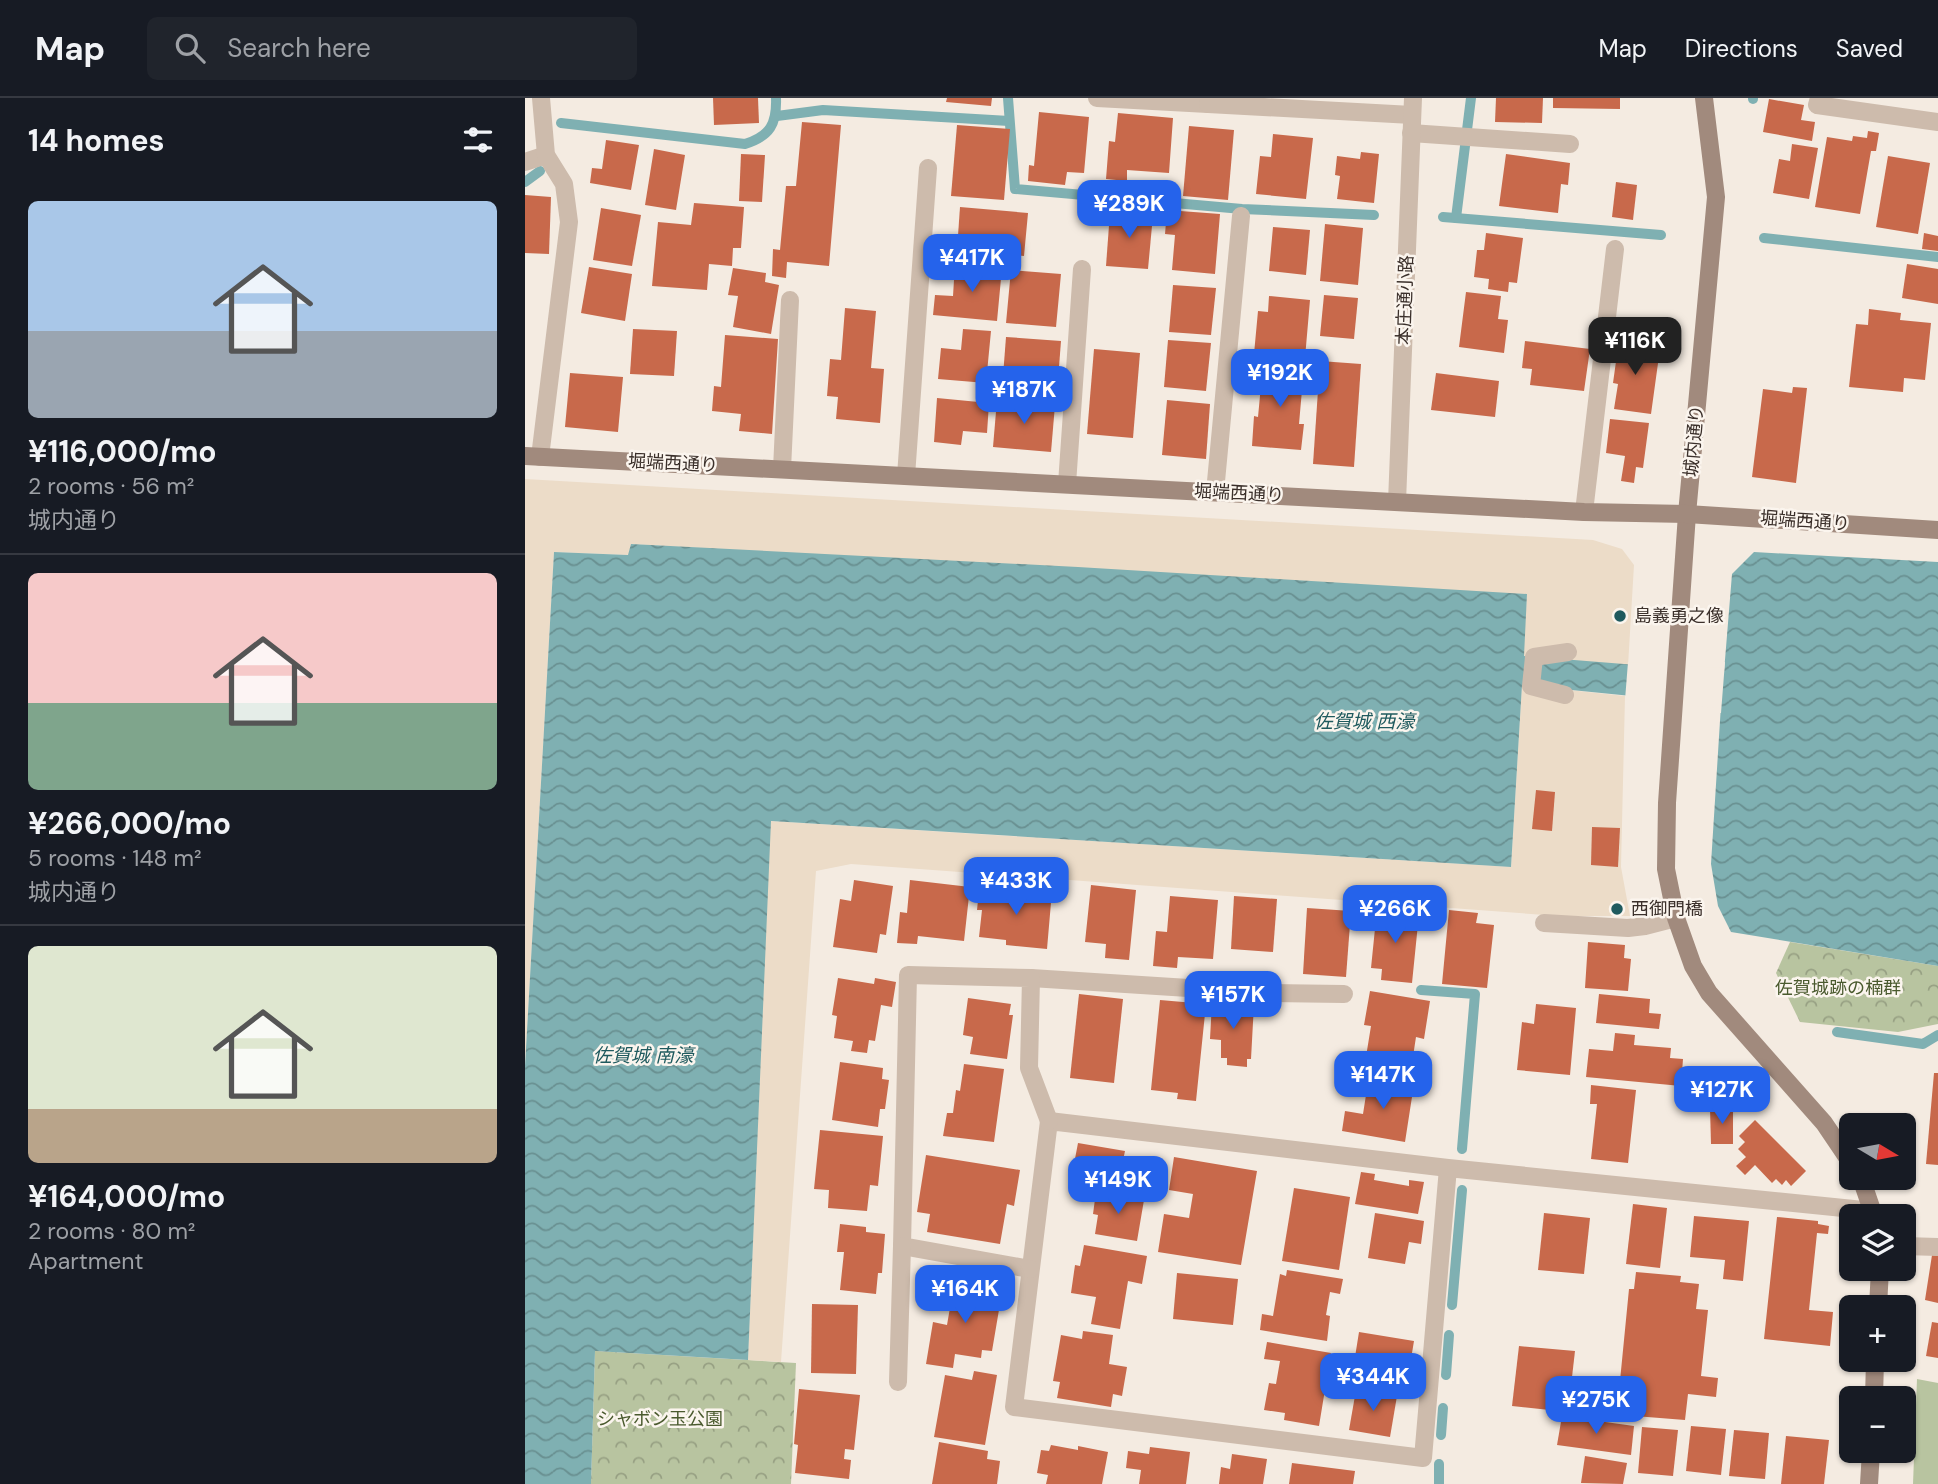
<!DOCTYPE html>
<html lang="en">
<head>
<meta charset="utf-8">
<style>
  :root { --surface:#171b24; --page:#20242c; --text:#f1f3f6; --muted:#9ea1a6; --line:#363941; --accent:#2563eb }
  body { margin:0; font-family:"DM Sans","Noto Sans JP",sans-serif; background:var(--page); color:var(--text); height:100vh; display:flex; flex-direction:column; font-size:26px; white-space:nowrap }
  * { box-sizing:border-box; margin:0 }
  p { font-size:23px; color:var(--muted) }
  .icon { flex:none; width:38px; height:38px; fill:none; stroke:currentColor; stroke-width:2; stroke-linecap:round; stroke-linejoin:round }
  .map { position:relative; flex:1; overflow:hidden }
  .panel { display:flex; flex-direction:column; background:var(--surface); width:525px }
  .panel>* { flex:none }
  .needle { width:46px; rotate:100deg }
  .controls { position:absolute; left:1314px; top:1015px; display:grid; gap:14px }
  .controls a { display:grid; place-items:center; width:77px; height:77px; border-radius:10px; background:var(--surface); box-shadow:0 2px 5px #0004; font-size:35px }
  .price { position:absolute; translate:-50% -60px; padding:0 16px; border-radius:14px; background:var(--accent); color:#fff; font-size:23px; line-height:46px; filter:drop-shadow(0 2px 4px #0008) }
  .price::after { content:''; position:absolute; left:50%; top:42px; width:21px; height:16px; margin-left:-10px; background:inherit; clip-path:polygon(0 0,100% 0,50% 100%) }
  .price.active { background:#222; color:#fff }
  ul { padding:0; list-style:none }
  li { display:grid; align-content:center; gap:14px; height:371px; padding:0 28px }
  li+li { border-top:2px solid var(--line) }
  li span { display:grid; place-items:center; height:217px; border-radius:10px; color:#555 }
  li>.icon { margin-inline-start:auto }
  span .icon { width:126px; height:126px; fill:#fffc; stroke-width:1 }
  li b { font-size:30px }
  h2 { display:flex; justify-content:space-between; align-items:center; height:84px; padding:0 28px; font-size:30px }
  header { display:flex; align-items:center; gap:42px; box-sizing:border-box; height:98px; padding:0 35px; background:var(--surface); border-bottom:2px solid var(--line) }
  header strong { font-size:33px }
  nav { display:flex; gap:38px; margin-inline-start:auto; font-size:24px }
  .search { width:490px; height:63px; background:var(--page); display:flex; align-items:center; gap:18px; box-sizing:border-box; padding:0 24px; border-radius:10px; color:var(--muted); font-size:26px }
  main { display:flex; flex:1; min-height:0 }
  .map>svg:first-child { display:block }
  .green { fill:#b8c4a0 }
  .forest { fill:url(#forest-crowns) }
  .plaza { fill:#ecdcc8 }
  .water { fill:url(#water-waves) }
  .pier { fill:#f4ebe1 }
  .lines { fill:none; stroke-linecap:round; stroke-linejoin:round }
  .stream { stroke:#7fb0b2; stroke-width:10 }
  .building { fill:#c8694b }
  .street { stroke:#cdbbac; stroke-width:18 }
  .secondary { stroke:#a18a7d; stroke-width:18 }
  .poi-dot { fill:#1f5a5e; stroke:#fbf5ee; stroke-width:2.5 }
  .labels { text-anchor:middle; stroke-width:5; stroke-linejoin:round; paint-order:stroke }
  .street-label { font-size:18px; fill:#3b302b; stroke:#fbf5ee }
  .poi-label { font-size:18px; fill:#3b302b; stroke:#fbf5ee; text-anchor:start }
  .park-label { font-size:18px; fill:#4a5a2e; stroke:#fbf5ee }
  .water-label { font-size:19px; font-style:italic; fill:#1f5a5e; stroke:#fbf5ee }
</style>
</head>
<body>
<header>
<strong>Map</strong>
<div class="search"><svg class="icon" aria-label="search" viewBox="0 0 24 24"><circle cx="10" cy="10" r="6"/><path d="M15 15l6 6"/></svg>Search here</div>
<nav><a>Map</a><a>Directions</a><a>Saved</a></nav>
</header>
<main>
<section class="panel">
<h2>14 homes<svg class="icon" aria-label="filters" viewBox="0 0 24 24"><path d="M4 7h16M4 17h16"/><circle cx="9" cy="7" r="2"/><circle cx="15" cy="17" r="2"/></svg></h2>
<ul>
<li><span style="background:linear-gradient(#a9c7e8 60%,#9aa5b1 0)"><svg class="icon" aria-label="home" viewBox="0 0 24 24"><path d="M3 11l9-7 9 7M6 9v11h12V9"/></svg></span><div><b>¥116,000/mo</b><p>2 rooms · 56 m²</p><p>城内通り</p></div></li>
<li><span style="background:linear-gradient(#f6c9c9 60%,#7fa58c 0)"><svg class="icon" aria-label="home" viewBox="0 0 24 24"><path d="M3 11l9-7 9 7M6 9v11h12V9"/></svg></span><div><b>¥266,000/mo</b><p>5 rooms · 148 m²</p><p>城内通り</p></div></li>
<li><span style="background:linear-gradient(#dfe7d0 75%,#b9a48a 0)"><svg class="icon" aria-label="home" viewBox="0 0 24 24"><path d="M3 11l9-7 9 7M6 9v11h12V9"/></svg></span><div><b>¥164,000/mo</b><p>2 rooms · 80 m²</p><p>Apartment</p></div></li>
</ul>
</section>
<div class="map">
<svg width="1413" height="1386" viewBox="0 0 1413 1386">
  <defs>
    <pattern id="forest-crowns" width="20" height="18" patternUnits="userSpaceOnUse" patternTransform="scale(1.75)"><rect width="20" height="18" fill="#b8c4a0"/><path d="M2 6a3 3 0 1 1 6 0M12 15a3 3 0 1 1 6 0" fill="none" stroke="#97a083"/></pattern>
    <pattern id="water-waves" width="16" height="10" patternUnits="userSpaceOnUse" patternTransform="scale(1.75)"><rect width="16" height="10" fill="#7fb0b2"/><path d="M0 5q4-4 8 0t8 0" fill="none" stroke="#699091"/></pattern>
  </defs>
  <rect width="100%" height="100%" fill="#f4ebe1"/>
  <polygon class="green" points="1392,1281 1413,1285 1413,1386 1388,1386"/>
  <g class="forest">
    <polygon points="1265,844 1413,868 1413,926 1373,934 1275,924 1251,875"/>
    <polygon points="70,1253 271,1265 266,1386 66,1386"/>
  </g>
  <g class="plaza">
    <polygon points="0,381 1068,442 1097,451 1109,467 1103,568 998,558 1002,497 106,446 104,457 29,454 0,968"/>
    <polygon points="997,587 1100,598 1096,769 1105,818 1034,818 326,766 291,773 256,1264 223,1262 245,723 986,769"/>
  </g>
  <polygon class="water" points="106,446 553,469 1002,496 999,558 1199,574 1207,476 1229,454 1413,464 1413,868 1206,834 1193,808 1186,766 1196,607 997,587 986,769 246,723 223,1262 70,1253 66,1386 0,1386 0,968 29,454 103,457"/>
  <polygon class="pier" points="1103,564 1196,570 1196,564 1200,564 1196,615 1192,615 1193,610 1100,602"/>
  <g class="lines">
    <g class="stream">
      <polyline points="483,0 490,91 717,111 849,117"/>
      <polyline points="1228,1 1228,0"/>
      <polyline points="252,18 298,12 484,23"/>
      <path d="M36,25L220,46C245,38 252,26 251,0"/>
      <polyline points="0,84 15,73"/>
      <polyline points="918,119 1136,137"/>
      <polyline points="931,120 946,0"/>
      <polyline points="1239,140 1413,159"/>
      <polyline points="896,892 950,896 937,1051"/>
      <polyline points="1312,934 1398,946 1413,937"/>
      <polyline points="927,1207 937,1092"/>
      <polyline points="921,1277 924,1237"/>
      <polyline points="916,1337 918,1310"/>
      <polyline points="914,1366 914,1386"/>
    </g>
  </g>
  <g class="building">
    <polygon points="188,0 233,0 234,25 189,27"/>
    <polygon points="422,0 467,0 466,8 421,4"/>
    <polygon points="971,0 1018,0 1017,25 970,24"/>
    <polygon points="1028,0 1095,0 1095,11 1028,10"/>
    <polygon points="1244,1 1279,7 1276,22 1290,24 1287,43 1238,34"/>
    <polygon points="514,14 564,19 559,75 542,74 540,87 503,83 504,67 509,68"/>
    <polygon points="593,15 648,20 644,75 602,72 602,83 581,81 584,43 590,44"/>
    <polygon points="277,24 316,27 304,168 262,164 261,180 247,178 248,151 255,152 261,88 271,88"/>
    <polygon points="432,27 485,31 479,102 426,98"/>
    <polygon points="664,28 709,32 703,102 658,98"/>
    <polygon points="1343,33 1354,35 1351,53 1346,53 1335,116 1290,109 1302,39 1327,43 1328,38 1342,40"/>
    <polygon points="748,36 788,40 781,101 731,96 735,58 746,59"/>
    <polygon points="81,42 114,47 106,92 65,85 67,70 77,71"/>
    <polygon points="1267,46 1293,50 1284,101 1248,95 1254,61 1265,63"/>
    <polygon points="129,51 160,57 151,112 120,107"/>
    <polygon points="836,54 854,56 849,105 812,101 815,78 810,77 812,58 835,61"/>
    <polygon points="216,56 240,57 237,104 214,103"/>
    <polygon points="981,56 1045,65 1043,87 1036,86 1033,115 974,108"/>
    <polygon points="1363,58 1405,65 1393,136 1351,129"/>
    <polygon points="1091,84 1112,87 1108,122 1087,119"/>
    <polygon points="0,97 26,99 24,156 0,155"/>
    <polygon points="169,105 219,109 216,150 208,150 207,168 184,166 182,192 127,188 133,124 166,127"/>
    <polygon points="435,109 503,115 499,158 432,152"/>
    <polygon points="76,110 116,117 107,168 68,162"/>
    <polygon points="642,112 695,116 690,176 647,172 650,137 640,136"/>
    <polygon points="585,114 628,117 623,171 581,168"/>
    <polygon points="800,126 838,130 833,187 795,183"/>
    <polygon points="748,129 785,132 781,177 744,173"/>
    <polygon points="961,135 998,140 992,185 984,184 983,194 963,191 964,181 949,179 952,152 959,152"/>
    <polygon points="1399,135 1413,138 1413,153 1397,151"/>
    <polygon points="430,166 477,170 472,223 408,217 410,197 428,198"/>
    <polygon points="1382,166 1413,171 1413,206 1377,200"/>
    <polygon points="64,169 107,176 100,223 56,215"/>
    <polygon points="208,170 241,175 240,184 254,187 246,236 208,229 213,198 203,197"/>
    <polygon points="486,172 536,176 531,229 481,225"/>
    <polygon points="648,187 691,190 686,237 644,234"/>
    <polygon points="941,194 976,198 973,221 983,222 979,255 934,249"/>
    <polygon points="799,197 833,200 829,241 795,238"/>
    <polygon points="744,198 785,202 780,260 729,256 733,213 743,214"/>
    <polygon points="320,210 351,213 346,270 359,271 355,325 311,321 313,299 302,298 305,261 316,262"/>
    <polygon points="1344,211 1376,215 1375,222 1406,225 1400,282 1379,280 1378,294 1324,289 1331,226 1343,227"/>
    <polygon points="108,231 152,233 149,278 105,276"/>
    <polygon points="438,231 466,233 461,285 413,281 416,250 436,252"/>
    <polygon points="200,237 253,241 247,336 214,333 216,316 187,313 189,288 196,289"/>
    <polygon points="481,239 536,243 532,295 477,291"/>
    <polygon points="643,242 686,245 681,293 639,289"/>
    <polygon points="1094,242 1127,246 1126,258 1134,258 1126,316 1089,311 1093,286 1088,285"/>
    <polygon points="1000,243 1065,251 1059,293 1005,287 1007,271 997,270"/>
    <polygon points="569,251 615,255 608,340 562,336"/>
    <polygon points="795,263 836,266 829,369 788,366"/>
    <polygon points="738,266 779,269 774,326 779,326 776,352 727,348 729,318 733,319"/>
    <polygon points="45,275 98,279 93,334 40,329"/>
    <polygon points="911,275 974,283 970,319 906,312"/>
    <polygon points="1268,289 1282,290 1271,385 1227,379 1238,291 1267,295"/>
    <polygon points="412,300 464,305 462,335 438,333 436,347 409,344"/>
    <polygon points="472,302 530,307 526,354 468,349"/>
    <polygon points="642,302 685,306 681,361 637,357"/>
    <polygon points="1085,321 1124,325 1118,370 1111,369 1109,385 1096,383 1100,358 1081,355"/>
    <polygon points="1011,692 1030,694 1027,733 1007,731"/>
    <polygon points="1067,729 1095,730 1093,769 1066,767"/>
    <polygon points="329,782 368,788 361,837 355,836 352,855 308,849 315,801 326,803"/>
    <polygon points="385,782 445,789 439,843 393,838 392,846 372,845 375,814 382,815"/>
    <polygon points="566,787 611,792 604,862 580,860 581,846 560,844"/>
    <polygon points="489,789 527,793 522,851 481,847 481,842 454,839 457,812 452,812 454,793 488,796"/>
    <polygon points="645,798 693,802 688,861 653,859 652,870 628,868 631,833 642,834"/>
    <polygon points="709,798 752,801 748,854 706,851"/>
    <polygon points="782,810 826,813 821,879 778,876"/>
    <polygon points="852,811 894,816 887,885 856,882 857,871 846,870"/>
    <polygon points="924,812 953,815 951,825 969,827 962,890 917,886"/>
    <polygon points="1063,844 1100,847 1099,860 1106,861 1103,893 1060,890"/>
    <polygon points="313,880 349,886 350,880 371,884 367,909 356,907 350,943 344,942 342,955 326,953 328,943 309,940 312,918 307,917"/>
    <polygon points="845,893 905,903 899,941 891,939 885,978 839,971 846,928 839,927"/>
    <polygon points="554,896 598,901 589,985 545,980"/>
    <polygon points="1074,896 1125,901 1124,915 1136,916 1134,931 1071,925"/>
    <polygon points="443,900 486,906 484,917 488,917 482,961 445,956 448,939 438,937"/>
    <polygon points="635,902 681,906 671,1003 652,1001 653,995 626,992"/>
    <polygon points="687,904 729,906 726,961 722,961 722,969 702,967 702,960 696,960 696,942 685,941"/>
    <polygon points="1011,906 1051,910 1045,977 992,972 997,924 1009,926"/>
    <polygon points="1090,935 1110,937 1109,947 1146,950 1145,960 1158,961 1156,988 1061,979 1064,951 1088,953"/>
    <polygon points="315,964 358,970 357,981 364,982 360,1011 355,1011 353,1029 307,1022"/>
    <polygon points="439,966 479,971 469,1044 418,1038 422,1015 428,1015 431,992 435,993"/>
    <polygon points="1409,975 1413,975 1413,1067 1401,1066"/>
    <polygon points="844,978 889,986 880,1044 817,1033 820,1013 838,1016"/>
    <polygon points="1066,987 1111,992 1103,1065 1066,1061 1072,1006 1065,1006"/>
    <polygon points="1185,1010 1208,1010 1208,1046 1186,1046"/>
    <polygon points="1230,1022 1281,1073 1266,1088 1261,1082 1257,1087 1251,1081 1247,1085 1230,1067 1220,1077 1211,1068 1221,1059 1213,1051 1220,1044 1214,1038"/>
    <polygon points="295,1032 358,1038 353,1088 345,1087 342,1113 303,1110 304,1092 289,1091"/>
    <polygon points="553,1045 600,1053 596,1072 590,1071 587,1090 551,1084 554,1067 549,1066"/>
    <polygon points="401,1057 495,1072 489,1108 482,1106 475,1146 402,1134 405,1116 392,1114"/>
    <polygon points="649,1059 732,1073 716,1167 633,1154 639,1116 664,1120 668,1096 644,1092"/>
    <polygon points="836,1074 850,1076 849,1082 884,1088 884,1082 899,1084 893,1116 830,1106"/>
    <polygon points="769,1090 825,1099 814,1172 757,1163"/>
    <polygon points="571,1094 619,1102 612,1143 570,1136 573,1117 568,1116"/>
    <polygon points="1108,1106 1142,1110 1135,1170 1101,1166"/>
    <polygon points="850,1115 899,1123 896,1146 884,1144 880,1166 843,1160"/>
    <polygon points="1019,1115 1065,1120 1059,1176 1013,1172"/>
    <polygon points="1169,1118 1224,1123 1218,1183 1198,1181 1200,1162 1165,1159"/>
    <polygon points="1252,1119 1293,1123 1293,1126 1304,1128 1303,1136 1292,1135 1284,1212 1308,1214 1305,1248 1239,1241"/>
    <polygon points="315,1126 341,1129 341,1134 360,1136 357,1175 353,1175 351,1196 315,1192 319,1154 312,1154"/>
    <polygon points="559,1147 622,1158 617,1186 603,1183 595,1231 566,1226 571,1199 546,1195 550,1167 555,1168"/>
    <polygon points="1407,1157 1413,1158 1413,1205 1400,1202"/>
    <polygon points="762,1172 818,1181 815,1196 805,1194 801,1217 805,1218 802,1243 735,1232 737,1216 748,1218 755,1176 761,1178"/>
    <polygon points="1111,1174 1156,1178 1155,1184 1174,1186 1171,1211 1183,1212 1176,1278 1193,1280 1191,1299 1163,1296 1160,1322 1097,1317 1099,1293 1094,1293 1104,1191 1109,1191"/>
    <polygon points="652,1175 713,1181 708,1227 648,1221"/>
    <polygon points="430,1181 465,1187 463,1198 476,1200 467,1253 457,1252 456,1260 430,1256 428,1270 401,1266 408,1224 422,1227"/>
    <polygon points="287,1206 333,1207 331,1276 286,1275"/>
    <polygon points="1407,1224 1413,1225 1413,1260 1401,1258"/>
    <polygon points="558,1233 588,1237 584,1266 602,1269 597,1298 588,1296 586,1309 532,1300 535,1284 528,1283 536,1237 557,1241"/>
    <polygon points="834,1234 889,1243 883,1279 873,1277 870,1291 826,1284"/>
    <polygon points="742,1244 806,1255 794,1328 759,1322 760,1315 739,1312 744,1285 751,1286 755,1263 739,1261"/>
    <polygon points="994,1248 1050,1253 1043,1314 987,1308"/>
    <polygon points="449,1273 472,1277 460,1347 409,1339 420,1277 447,1282"/>
    <polygon points="274,1291 335,1297 329,1352 320,1351 319,1361 326,1362 324,1381 270,1375 273,1347 269,1346"/>
    <polygon points="831,1292 872,1298 865,1339 824,1332"/>
    <polygon points="1037,1318 1109,1328 1106,1357 1032,1347"/>
    <polygon points="1166,1328 1201,1331 1196,1377 1161,1373"/>
    <polygon points="1117,1329 1153,1332 1148,1378 1113,1375"/>
    <polygon points="1209,1332 1244,1335 1240,1381 1204,1378"/>
    <polygon points="1261,1338 1304,1342 1299,1386 1256,1386"/>
    <polygon points="414,1344 463,1353 462,1361 475,1363 472,1386 407,1386"/>
    <polygon points="526,1347 553,1352 553,1348 583,1354 577,1386 521,1386 523,1377 512,1375 516,1352 524,1353"/>
    <polygon points="625,1349 665,1354 661,1386 614,1386 616,1372 601,1370 603,1353 624,1356"/>
    <polygon points="707,1356 742,1361 738,1386 694,1386 696,1369 705,1371"/>
    <polygon points="1060,1358 1102,1365 1098,1386 1056,1385"/>
    <polygon points="767,1365 830,1373 828,1386 764,1386"/>
  </g>
  <g class="lines">
    <g class="street">
      <polyline points="572,0 683,6 684,0"/>
      <polyline points="1294,0 1292,7 1413,24"/>
      <polyline points="683,6 887,17"/>
      <polyline points="886,35 1045,46"/>
      <polyline points="0,64 21,57"/>
      <polyline points="15,359 44,124 39,86 21,57 16,0"/>
      <polyline points="257,371 265,202"/>
      <polyline points="381,378 403,70"/>
      <polyline points="542,386 557,171"/>
      <polyline points="690,394 716,118"/>
      <polyline points="872,404 888,0"/>
      <polyline points="1059,414 1090,151"/>
      <polyline points="1040,597 1006,588 1009,559 1043,554"/>
      <polyline points="1019,825 1103,830 1120,828 1151,820"/>
      <polyline points="506,880 742,895 819,896"/>
      <polyline points="923,1070 898,1360 489,1309 524,1023 923,1070 1348,1113"/>
      <polyline points="1379,1148 1413,1149"/>
      <polyline points="505,1171 377,1148 383,877 506,880 504,970 524,1023"/>
      <polyline points="373,1284 377,1148"/>
    </g>
    <g class="secondary">
      <polyline points="1179,0 1191,99 1162,416 1142,705 1141,771 1151,820 1168,868 1184,895 1299,1025 1326,1065"/>
      <polyline points="0,358 1059,414 1162,416 1413,432"/>
      <polyline points="1336,1080 1349,1118"/>
      <polyline points="1353,1209 1355,1171"/>
      <polyline points="1349,1300 1350,1262"/>
      <polyline points="1344,1386 1346,1353"/>
    </g>
  </g>
  <g class="poi-dot">
    <circle cx="1095" cy="518" r="7"/>
    <circle cx="1092" cy="811" r="7"/>
  </g>
  <g class="labels">
    <g class="street-label">
      <text transform="translate(880 202) rotate(-88)" y="6">本庄通小路</text>
      <text transform="translate(1169 343) rotate(-85)" y="6">城内通り</text>
      <text transform="translate(148 365) rotate(3)" y="6">堀端西通り</text>
      <text transform="translate(714 395) rotate(3)" y="6">堀端西通り</text>
      <text transform="translate(1280 423) rotate(4)" y="6">堀端西通り</text>
    </g>
    <g class="poi-label">
      <text x="1109" y="524">島義勇之像</text>
      <text x="1106" y="817">西御門橋</text>
    </g>
    <g class="park-label">
      <text x="1313" y="896">佐賀城跡の楠群</text>
      <text x="135" y="1327">シャボン玉公園</text>
    </g>
    <g class="water-label">
      <text x="839" y="630">佐賀城 西濠</text>
      <text x="118" y="964">佐賀城 南濠</text>
    </g>
  </g>
</svg>
<div class="controls">
<a><svg class="needle" viewBox="-14 -14 28 28"><path d="M0-13l5 13h-10z" fill="#e53935"/><path d="M0 13l5-13h-10z" fill="#9ea1a6"/></svg></a>
<a><svg class="icon" aria-label="layers" viewBox="0 0 24 24"><path d="M12 4l9 5-9 5-9-5zM3 14l9 5 9-5"/></svg></a>
<a>+</a>
<a>−</a>
</div>
<b class="price" style="left:604px;top:142px">¥289K</b>
<b class="price" style="left:447px;top:196px">¥417K</b>
<b class="price active" style="left:1110px;top:279px">¥116K</b>
<b class="price" style="left:755px;top:311px">¥192K</b>
<b class="price" style="left:499px;top:328px">¥187K</b>
<b class="price" style="left:491px;top:819px">¥433K</b>
<b class="price" style="left:870px;top:847px">¥266K</b>
<b class="price" style="left:708px;top:933px">¥157K</b>
<b class="price" style="left:858px;top:1013px">¥147K</b>
<b class="price" style="left:1197px;top:1028px">¥127K</b>
<b class="price" style="left:593px;top:1118px">¥149K</b>
<b class="price" style="left:440px;top:1227px">¥164K</b>
<b class="price" style="left:848px;top:1315px">¥344K</b>
<b class="price" style="left:1071px;top:1338px">¥275K</b>
</div>
</main>
</body>
</html>
